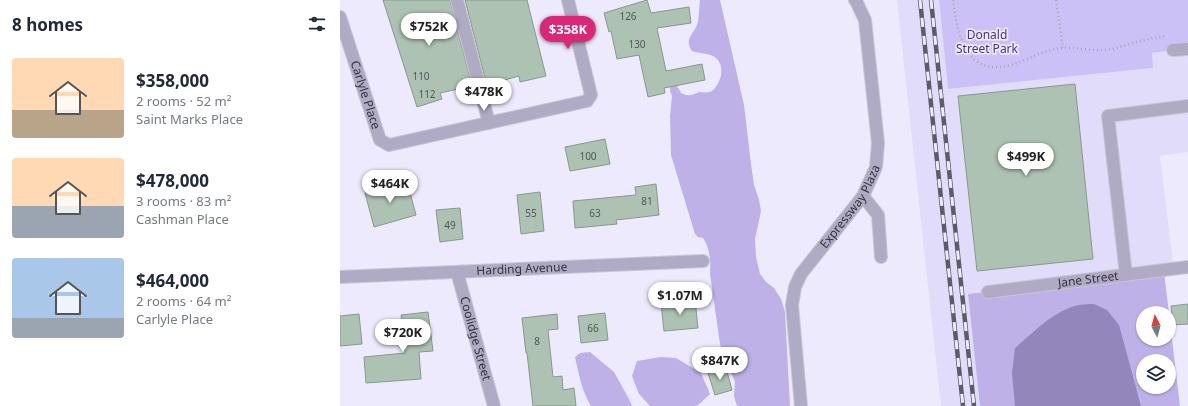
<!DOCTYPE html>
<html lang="en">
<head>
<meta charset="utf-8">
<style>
  :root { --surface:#fff; --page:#f2f2f3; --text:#1f2937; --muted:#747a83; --accent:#db2777 }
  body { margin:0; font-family:"Noto Sans",sans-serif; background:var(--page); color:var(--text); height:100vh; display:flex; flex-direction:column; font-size:15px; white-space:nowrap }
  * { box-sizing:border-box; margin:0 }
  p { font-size:13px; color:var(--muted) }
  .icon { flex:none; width:22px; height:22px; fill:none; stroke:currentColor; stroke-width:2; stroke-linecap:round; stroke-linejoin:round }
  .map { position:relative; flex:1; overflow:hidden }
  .sheet { display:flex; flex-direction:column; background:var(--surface); width:340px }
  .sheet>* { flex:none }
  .needle { width:26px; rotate:354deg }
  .tools { position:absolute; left:796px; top:306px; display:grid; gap:8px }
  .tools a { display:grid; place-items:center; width:40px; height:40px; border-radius:50%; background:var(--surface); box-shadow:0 1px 3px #0004; font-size:20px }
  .price { position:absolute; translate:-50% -34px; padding:0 9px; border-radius:14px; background:#fff; color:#222; font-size:13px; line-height:26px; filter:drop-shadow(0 1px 2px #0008) }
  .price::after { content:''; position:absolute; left:50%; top:24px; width:12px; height:9px; margin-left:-6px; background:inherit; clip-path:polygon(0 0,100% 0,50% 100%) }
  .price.active { background:var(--accent); color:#fff }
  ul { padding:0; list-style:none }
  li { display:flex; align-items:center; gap:12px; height:100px; padding:0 12px }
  li span { display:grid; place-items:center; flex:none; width:112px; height:80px; border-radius:4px; color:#555 }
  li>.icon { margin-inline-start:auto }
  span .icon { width:48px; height:48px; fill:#fffc; stroke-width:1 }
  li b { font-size:17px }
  h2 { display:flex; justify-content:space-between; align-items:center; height:48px; padding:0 12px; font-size:17px }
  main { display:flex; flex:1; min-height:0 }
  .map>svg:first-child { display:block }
  .built { fill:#e2dcfb }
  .green { fill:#ccc1f6 }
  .forest { fill:#bdb1e8; fill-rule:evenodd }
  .water { fill:#9286bb }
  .building { fill:#adc2b3; stroke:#859a8b }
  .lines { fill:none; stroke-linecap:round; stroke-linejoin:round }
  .minor-casing { stroke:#c8c5d7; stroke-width:14 }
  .path { stroke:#a9a6b6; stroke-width:2.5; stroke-dasharray:1 3; stroke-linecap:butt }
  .minor { stroke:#b0abc4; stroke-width:12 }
  .rail-casing { stroke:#5d5b67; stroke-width:4.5 }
  .rail { stroke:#edeafd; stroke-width:3; stroke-dasharray:9; stroke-linecap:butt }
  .labels { text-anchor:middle; stroke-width:3.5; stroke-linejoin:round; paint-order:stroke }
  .number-label { font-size:10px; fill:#53575a }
  .park-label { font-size:12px; fill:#4a3678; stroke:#edeafd }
  .street-label { font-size:12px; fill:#35333d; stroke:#edeafd }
</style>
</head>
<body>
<main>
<section class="sheet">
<h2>8 homes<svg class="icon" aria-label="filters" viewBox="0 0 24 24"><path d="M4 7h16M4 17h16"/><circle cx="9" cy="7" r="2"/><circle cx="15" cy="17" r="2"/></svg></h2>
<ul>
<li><span style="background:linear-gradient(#ffd9b3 65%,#b9a48a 0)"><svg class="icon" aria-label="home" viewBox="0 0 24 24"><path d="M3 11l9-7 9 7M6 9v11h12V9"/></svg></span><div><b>$358,000</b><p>2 rooms · 52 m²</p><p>Saint Marks Place</p></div></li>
<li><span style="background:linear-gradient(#ffd9b3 60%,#9aa5b1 0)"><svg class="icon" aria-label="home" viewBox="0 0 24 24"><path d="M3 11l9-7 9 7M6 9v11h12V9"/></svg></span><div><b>$478,000</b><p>3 rooms · 83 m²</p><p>Cashman Place</p></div></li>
<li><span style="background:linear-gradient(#a9c7e8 75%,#9aa5b1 0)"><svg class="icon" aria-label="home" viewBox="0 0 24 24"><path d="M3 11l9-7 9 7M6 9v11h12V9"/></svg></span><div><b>$464,000</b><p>2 rooms · 64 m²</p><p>Carlyle Place</p></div></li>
</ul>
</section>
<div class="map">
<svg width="848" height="406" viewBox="0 0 848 406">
  <rect width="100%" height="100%" fill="#edeafd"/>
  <polygon class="built" points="557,0 599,0 608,89 813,68 811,53 848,48 848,152 820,156 834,271 628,294 640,406 601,406"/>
  <polygon class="green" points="599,0 848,0 848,48 812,53 813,68 608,89"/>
  <g class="forest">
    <path d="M360,0H380L404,105L411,164L414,185L419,200L421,211L415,239L416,257L420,274L426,282L434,288L441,299L445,312L450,406H397L394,396L395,382L380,344L370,274C371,261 370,248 363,238L358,237L355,234L331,155L330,116L332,96L330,91L331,77L336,76L337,86L341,93C344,94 347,96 350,95C353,95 356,93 359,92C364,92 370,94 374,89C382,81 386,63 373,56C367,53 358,53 352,51C343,38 355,34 358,22C359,16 359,7 360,0Z"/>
    <path d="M824,272L829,313H803V339H829V315L840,406H640L628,294ZM803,361H829V387H803Z"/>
    <path d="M250,352L274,372L289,399L292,406H251C242,391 239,375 235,357L240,353Z"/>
    <polygon points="321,357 336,358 361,373 370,394 358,405 355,406 310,406 299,394 292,376 297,361"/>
  </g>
  <path class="water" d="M754,304L767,310L779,325L801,406H675L672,373L675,348C693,333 714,310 739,305C744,304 749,304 754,304Z"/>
  <g class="building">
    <polygon points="43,0 110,0 132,86 100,93 102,99 77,107"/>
    <polygon points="125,0 187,0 206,76 180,82 179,76 150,84 150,81 146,82"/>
    <polygon points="307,0 311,13 349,7 351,23 317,28 326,71 362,64 365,80 324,88 325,93 308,97 299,55 277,59 271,31 269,32 264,13"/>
    <polygon points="735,84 753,259 637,271 618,96"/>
    <polygon points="265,139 270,164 230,171 225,147"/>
    <polygon points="67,181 76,215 34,227 25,193"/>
    <polygon points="316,184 319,215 276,220 277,224 235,228 233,201 296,195 295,187"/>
    <polygon points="200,192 204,231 181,234 177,195"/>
    <polygon points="120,208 123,239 100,242 96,210"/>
    <polygon points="355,300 358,328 324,331 321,303"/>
    <polygon points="848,304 848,324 833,325 831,306"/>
    <polygon points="88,312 93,351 79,352 81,379 26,383 24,357 65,353 61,315"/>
    <polygon points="265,313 268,340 241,343 238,316"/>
    <polygon points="19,314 22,344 0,346 0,316"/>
    <polygon points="217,314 218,329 208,330 213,377 222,376 223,390 234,388 236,406 193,406 187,353 186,353 182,318"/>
    <polygon points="386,368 392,390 375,395 368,373"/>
  </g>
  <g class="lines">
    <defs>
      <g id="minor">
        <polyline points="117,0 149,123"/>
        <path id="s1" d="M0,17L40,140L49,145L247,101L251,95L228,0"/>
        <polyline points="833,50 848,49"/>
        <polyline points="523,196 538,215 541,257"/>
        <path id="s2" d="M117,272L154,406"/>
        <polyline points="786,275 768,116 848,106"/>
        <path id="s3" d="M0,277L363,261"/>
        <path id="s4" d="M648,292L848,267"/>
        <path id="s5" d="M461,406L452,305L455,287L461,274L523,196L536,167L538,143L525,20L517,3L515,0"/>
      </g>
    </defs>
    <use href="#minor" class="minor-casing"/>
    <g class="path">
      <path d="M613,0C617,35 627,80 674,64C690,59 706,49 723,48C736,47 750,51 763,50C774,50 782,46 792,43C803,40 814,38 825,36"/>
      <polyline points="716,0 723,48"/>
    </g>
    <use href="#minor" class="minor"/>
    <defs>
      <g id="rail">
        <polyline points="580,0 623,406"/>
        <polyline points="591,0 634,406"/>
      </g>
    </defs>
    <use href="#rail" class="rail-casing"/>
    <use href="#rail" class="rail"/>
  </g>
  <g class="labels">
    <g class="number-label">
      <text x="288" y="20">126</text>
      <text x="297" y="48">130</text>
      <text x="81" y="80">110</text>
      <text x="87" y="98">112</text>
      <text x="248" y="160">100</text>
      <text x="307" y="205">81</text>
      <text x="191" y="217">55</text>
      <text x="255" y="217">63</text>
      <text x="110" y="229">49</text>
      <text x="253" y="332">66</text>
      <text x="197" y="345">8</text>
    </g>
    <g class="park-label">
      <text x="647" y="39">Donald<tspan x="647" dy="14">Street Park</tspan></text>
    </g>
    <g class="street-label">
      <text dy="4" stroke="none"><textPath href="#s1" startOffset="82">Carlyle Place</textPath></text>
      <text dy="4" stroke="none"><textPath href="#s5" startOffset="218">Expressway Plaza</textPath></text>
      <text dy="4" stroke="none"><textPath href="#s3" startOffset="182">Harding Avenue</textPath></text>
      <text dy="4" stroke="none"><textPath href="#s4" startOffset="101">Jane Street</textPath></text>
      <text dy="4" stroke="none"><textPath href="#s2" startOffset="69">Coolidge Street</textPath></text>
    </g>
  </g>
</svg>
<div class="tools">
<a><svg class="needle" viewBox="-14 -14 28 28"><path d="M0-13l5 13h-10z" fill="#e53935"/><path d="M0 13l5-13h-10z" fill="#747a83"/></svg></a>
<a><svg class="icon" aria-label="layers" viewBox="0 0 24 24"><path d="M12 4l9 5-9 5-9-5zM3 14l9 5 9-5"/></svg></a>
</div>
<b class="price" style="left:89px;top:47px">$752K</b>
<b class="price active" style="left:228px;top:50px">$358K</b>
<b class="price" style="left:144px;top:112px">$478K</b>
<b class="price" style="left:686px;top:177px">$499K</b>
<b class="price" style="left:50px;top:204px">$464K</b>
<b class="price" style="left:340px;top:316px">$1.07M</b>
<b class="price" style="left:63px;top:353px">$720K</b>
<b class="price" style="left:380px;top:381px">$847K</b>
</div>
</main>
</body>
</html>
